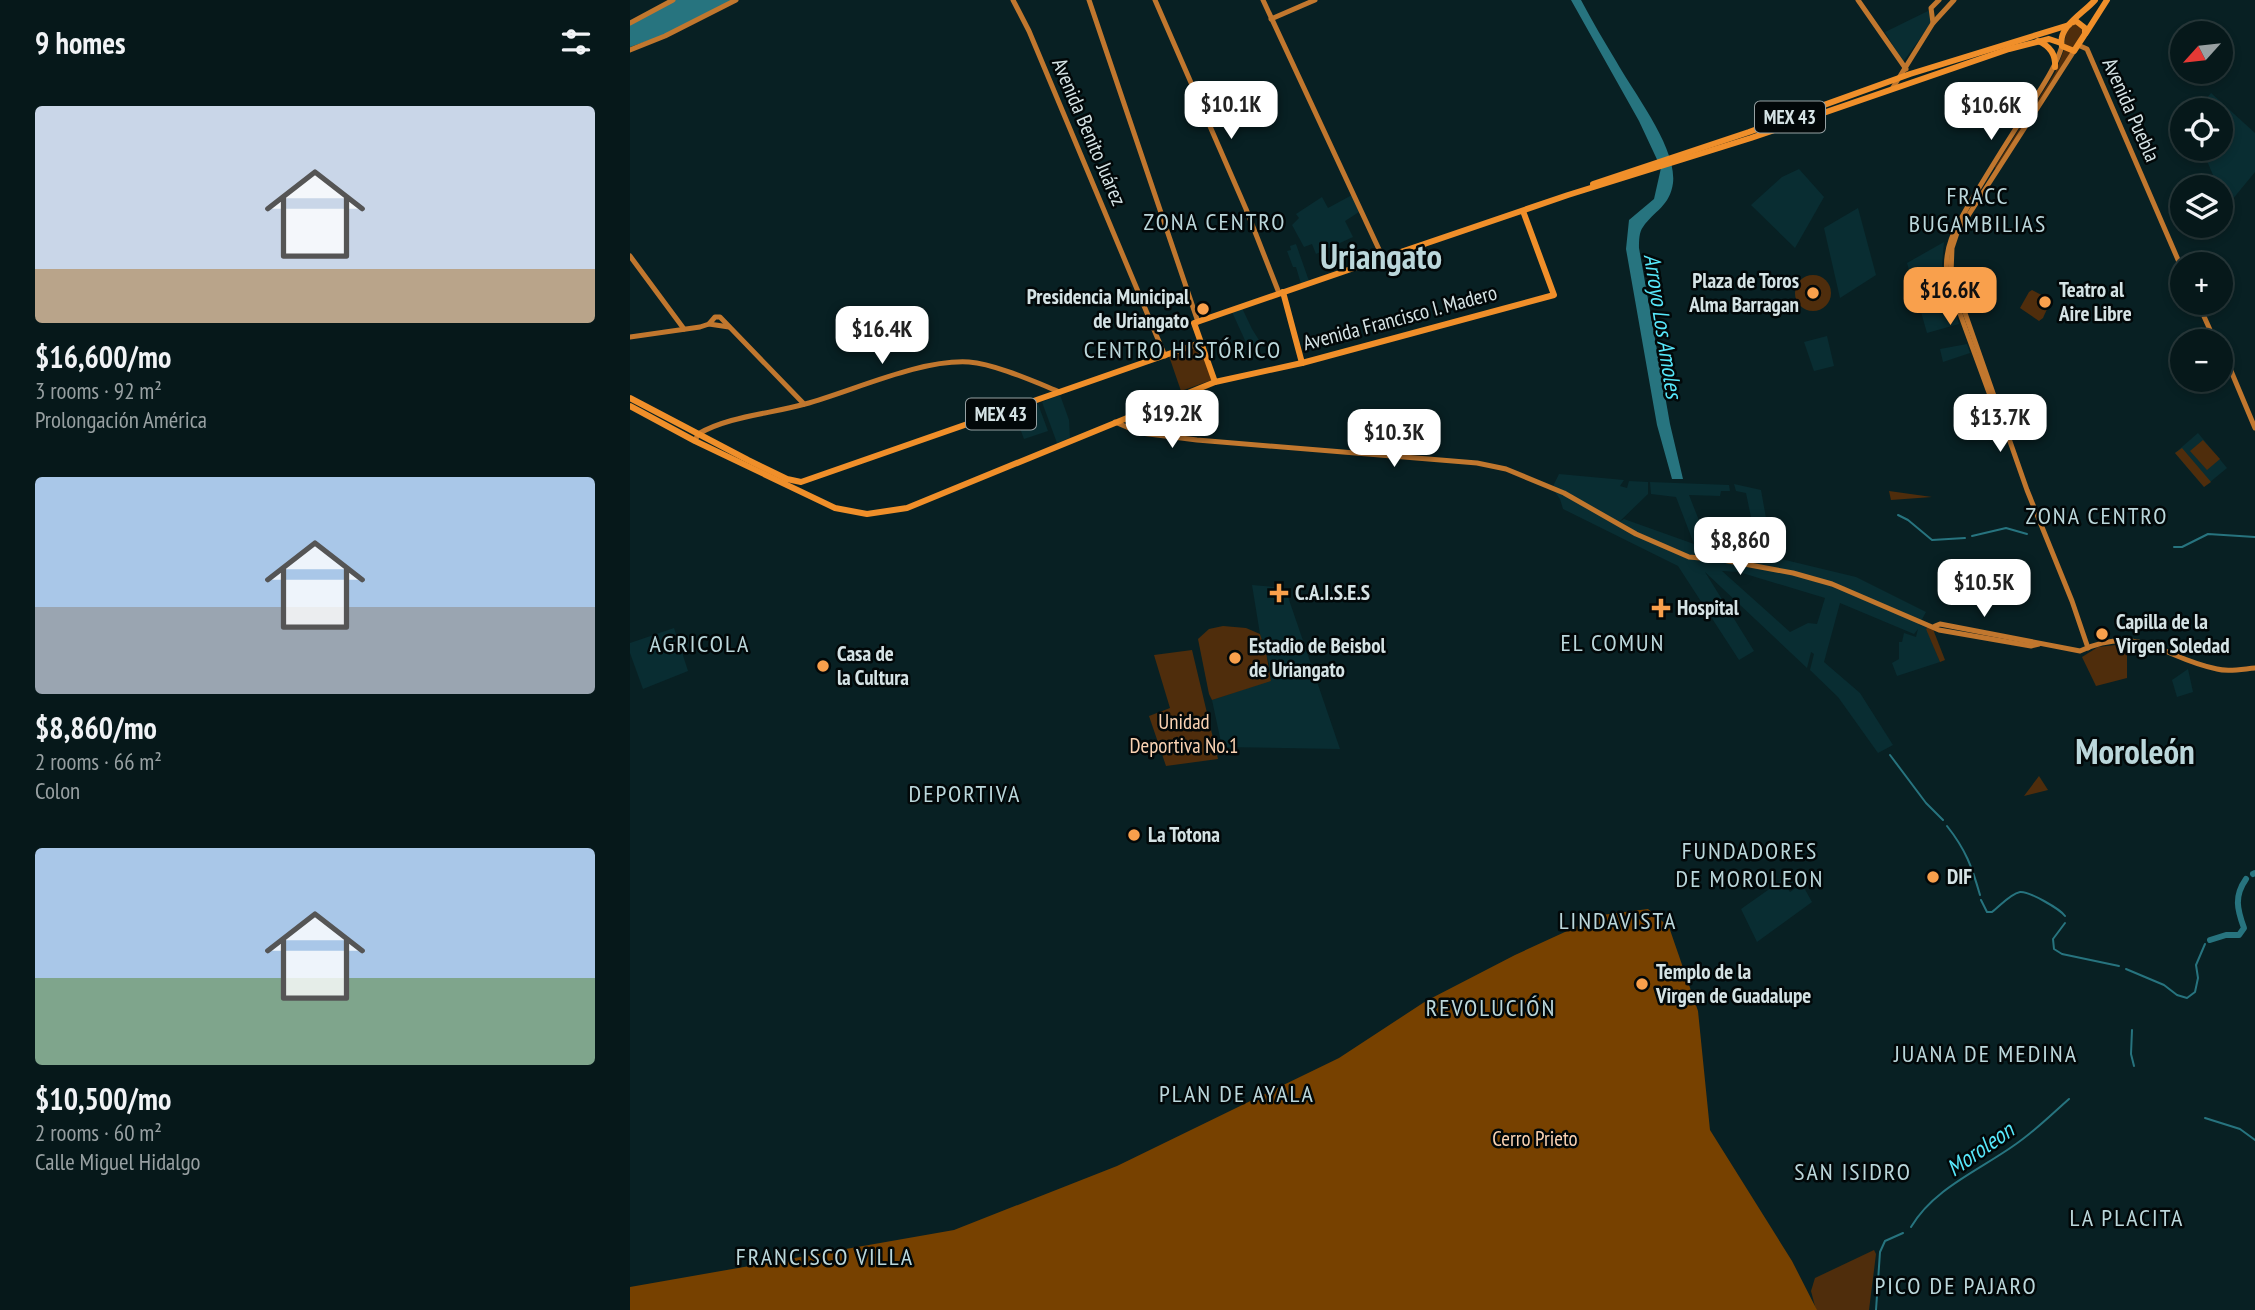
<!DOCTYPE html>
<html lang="en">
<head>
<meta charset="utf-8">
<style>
  :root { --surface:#06181a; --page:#0f2123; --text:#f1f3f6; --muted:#98a0a2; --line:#273739; --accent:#f9a04c }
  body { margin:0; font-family:"PT Sans Narrow",sans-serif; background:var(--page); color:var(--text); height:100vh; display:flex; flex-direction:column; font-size:26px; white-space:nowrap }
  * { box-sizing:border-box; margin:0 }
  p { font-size:23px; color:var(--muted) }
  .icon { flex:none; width:38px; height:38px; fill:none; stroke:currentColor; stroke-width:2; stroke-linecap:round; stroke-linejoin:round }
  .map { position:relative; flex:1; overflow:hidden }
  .details { display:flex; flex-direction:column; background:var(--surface); width:630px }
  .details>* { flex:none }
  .needle { width:46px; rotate:243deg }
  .buttons { position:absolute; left:1540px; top:21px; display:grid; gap:14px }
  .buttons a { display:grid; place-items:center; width:63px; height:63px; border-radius:50%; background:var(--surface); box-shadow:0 4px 10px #0003,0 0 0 2px var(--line); font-size:35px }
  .price { position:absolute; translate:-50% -60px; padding:0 16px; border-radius:14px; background:#fff; color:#222; font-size:23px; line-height:46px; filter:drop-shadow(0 2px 4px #0008) }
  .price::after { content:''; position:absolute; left:50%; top:42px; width:21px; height:16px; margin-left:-10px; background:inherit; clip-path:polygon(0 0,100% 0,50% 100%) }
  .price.selected { background:var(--accent); color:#111 }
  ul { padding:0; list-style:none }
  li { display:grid; align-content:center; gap:14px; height:371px; padding:0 35px }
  li span { display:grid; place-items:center; height:217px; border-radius:7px; color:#555 }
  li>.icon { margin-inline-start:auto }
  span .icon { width:126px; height:126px; fill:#fffc; stroke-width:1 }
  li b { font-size:30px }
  h2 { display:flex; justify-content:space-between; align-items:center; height:84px; padding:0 35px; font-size:30px }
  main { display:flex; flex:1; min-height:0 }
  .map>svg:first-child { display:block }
  .built { fill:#092d32; fill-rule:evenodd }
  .green { fill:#4f2d0c }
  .forest { fill:#774100 }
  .water { fill:#27747f }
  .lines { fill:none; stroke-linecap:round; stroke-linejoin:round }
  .stream { stroke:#27747f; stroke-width:2 }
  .river { stroke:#27747f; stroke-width:6 }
  .secondary { stroke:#c1772e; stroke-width:5 }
  .primary { stroke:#f08f2a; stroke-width:6 }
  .poi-dot { fill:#f9a04c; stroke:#020809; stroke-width:2.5 }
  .labels { text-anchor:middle; stroke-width:5; stroke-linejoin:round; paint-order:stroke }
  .shield { fill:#020809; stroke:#96a1a3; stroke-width:2 }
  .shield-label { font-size:19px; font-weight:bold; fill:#d5e3e5 }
  .street-label { font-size:21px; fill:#d5e3e5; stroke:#020809 }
  .poi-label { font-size:21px; font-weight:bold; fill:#d5e3e5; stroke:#020809; text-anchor:start }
  .park-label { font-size:21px; fill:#fad2b2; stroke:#020809 }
  .water-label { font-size:23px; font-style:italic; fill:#57e8fb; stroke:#020809 }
  .quarter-label { font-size:24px; letter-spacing:2px; fill:#bbd7db; stroke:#020809 }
  .town-label { font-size:35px; font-weight:bold; fill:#bbd7db; stroke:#020809 }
</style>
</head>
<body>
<main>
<section class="details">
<h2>9 homes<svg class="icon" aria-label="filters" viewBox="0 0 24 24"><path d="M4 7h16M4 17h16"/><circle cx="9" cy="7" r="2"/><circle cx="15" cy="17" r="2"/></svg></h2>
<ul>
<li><span style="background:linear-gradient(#c9d6e8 75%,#b9a48a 0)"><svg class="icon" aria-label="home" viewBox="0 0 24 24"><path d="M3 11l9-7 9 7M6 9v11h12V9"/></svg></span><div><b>$16,600/mo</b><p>3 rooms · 92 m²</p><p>Prolongación América</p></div></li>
<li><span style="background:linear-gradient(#a9c7e8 60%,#9aa5b1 0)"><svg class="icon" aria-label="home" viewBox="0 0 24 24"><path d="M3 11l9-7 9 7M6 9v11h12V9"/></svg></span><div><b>$8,860/mo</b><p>2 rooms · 66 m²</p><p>Colon</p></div></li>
<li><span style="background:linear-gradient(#a9c7e8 60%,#7fa58c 0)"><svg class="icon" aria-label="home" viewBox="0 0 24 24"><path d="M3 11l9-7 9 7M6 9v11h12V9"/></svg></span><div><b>$10,500/mo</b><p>2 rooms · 60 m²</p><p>Calle Miguel Hidalgo</p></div></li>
</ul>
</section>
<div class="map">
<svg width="1625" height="1310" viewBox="0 0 1625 1310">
  <rect width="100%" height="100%" fill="#082023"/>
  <g class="built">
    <polygon points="1300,10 1302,22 1273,62 1255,32"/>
    <polygon points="1581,93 1625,133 1625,172 1597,206 1591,187 1588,187 1572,149 1591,149 1591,110 1567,110"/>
    <polygon points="1169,169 1194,197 1165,248 1121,205 1152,177"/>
    <polygon points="722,195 729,212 715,221 723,237 686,254 682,244 674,247 662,225 669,218 666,214 692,197 698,208"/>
    <polygon points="1228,208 1246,275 1210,298 1194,228"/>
    <polygon points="1314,242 1312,265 1329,324 1297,333 1277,263"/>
    <polygon points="666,244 679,281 671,284 666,267 663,267 657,251 661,250 660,246"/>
    <polygon points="612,308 622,329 632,345 619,349 602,312"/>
    <polygon points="1197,336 1204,366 1184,371 1174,342"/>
    <polygon points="1337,344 1340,353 1313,362 1310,349"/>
    <polygon points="430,395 439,420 440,438 427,443 412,402"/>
    <polygon points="408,404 418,431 394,439 384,412"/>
    <polygon points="1568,433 1597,468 1574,487 1545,453"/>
    <path d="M929,474L994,480L990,486L997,488L999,481L1018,482V494L989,522L994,519L1064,544L1046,497L1021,494L1020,482L1099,485L1100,491H1091L1090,496L1059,495L1079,546L1129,556L1116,493L1106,491L1104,484L1131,490L1143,557L1226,577L1296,612L1289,625L1296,627L1310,662L1267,676L1262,663L1269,659V642H1272L1274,633L1286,637L1288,629L1284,634L1210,603L1194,662L1230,693L1263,745L1248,753L1208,697L1180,670L1184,654L1181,652L1177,668L1075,572L1124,651L1109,660L1048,566L933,509L930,499L922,488ZM1092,571L1109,572L1195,598L1187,624L1178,623L1160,632Z"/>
    <polygon points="622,585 655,588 710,749 592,747 582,700 641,680 639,664 630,634"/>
    <polygon points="44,628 58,671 13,689 0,653 0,643"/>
    <polygon points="1558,669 1563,692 1547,697 1542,680"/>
    <polygon points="1152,880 1160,892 1172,884 1182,902 1127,942 1111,909"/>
  </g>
  <g class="green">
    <path d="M1447,23L1454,29L1448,44L1442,48L1435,45C1434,35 1438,27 1447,23Z"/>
    <polygon points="1434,50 1442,53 1366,169 1365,167 1425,73"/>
    <circle cx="1183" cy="293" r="18"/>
    <polygon points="1402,290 1421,300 1413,318 1409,321 1390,308 1399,292"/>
    <polygon points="569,345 582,380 551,391 539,356"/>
    <polygon points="1573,440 1590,459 1577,470 1560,451"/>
    <polygon points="1552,448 1581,482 1574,487 1545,453"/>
    <polygon points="1259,491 1302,497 1261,500"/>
    <polygon points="1301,624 1315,660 1310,662 1296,629"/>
    <polygon points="593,626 616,628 630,634 636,652 641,681 582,700 579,694 568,639 579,629"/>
    <polygon points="1495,644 1497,647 1497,678 1466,686 1452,657 1468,647"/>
    <polygon points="562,650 588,759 536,766 519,716 540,708 524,655"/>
    <polygon points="1409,776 1418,790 1394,796"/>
    <polygon points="1244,1250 1246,1254 1239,1310 1186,1310 1181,1291 1185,1278"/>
  </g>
  <polygon class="forest" points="1018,909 1039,927 1068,1011 1080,1130 1162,1261 1187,1310 0,1310 0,1287 324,1230 487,1166 709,1058 796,1001 885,955 972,915"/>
  <g class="water">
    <polygon points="44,0 106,0 35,35 0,47 0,23"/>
    <path d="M941,0H951C962,21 974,41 986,61C1003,92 1047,147 1043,183C1040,206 1024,211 1013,227C1009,232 1009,241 1009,248L1040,424L1053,479H1042L1027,425L996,249L999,220L1024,199L1031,168L1009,121Z"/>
  </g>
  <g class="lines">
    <g class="stream">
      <polyline points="1268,515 1278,520 1302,540 1335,538"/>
      <polyline points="1342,536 1376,528 1397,534"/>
      <polyline points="1544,547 1552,547 1578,534 1625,537"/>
      <polyline points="1260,755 1296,803 1313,820"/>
      <path d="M1317,826C1336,850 1342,867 1350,895"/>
      <path d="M1351,900L1357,912H1362C1370,906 1380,894 1390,892C1399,891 1430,909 1435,916"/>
      <polyline points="1435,923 1423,939 1424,949 1432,954 1489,966"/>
      <polyline points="1496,969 1534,985 1547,995 1557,998 1565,992 1568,978 1566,965 1575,944"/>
      <polyline points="1502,1030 1501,1054 1504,1066"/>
      <polyline points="1575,1118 1610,1129 1625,1140"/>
      <path d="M1281,1227C1304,1188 1350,1170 1386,1144C1405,1131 1422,1114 1439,1099"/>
      <polyline points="1246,1310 1250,1252 1255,1241 1273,1233"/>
    </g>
    <g class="river">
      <polyline points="1623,874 1625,873"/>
      <path d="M1580,940L1596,935H1609L1614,928C1607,909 1604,896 1616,879"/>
    </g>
    <g class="secondary">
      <polyline points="383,0 399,31 535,356"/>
      <polyline points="459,0 568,322"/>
      <polyline points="525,0 616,209 649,293"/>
      <polyline points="633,0 753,258"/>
      <polyline points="1228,0 1276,69"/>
      <polyline points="641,19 685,0"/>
      <polyline points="0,23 43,0"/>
      <polyline points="1303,23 1301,8 1309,0"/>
      <polyline points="1448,45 1457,49 1552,269"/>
      <polyline points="0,50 35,36 106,0"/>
      <polyline points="1444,51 1327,233 1322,248 1321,273 1397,490 1442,601 1458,648"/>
      <polyline points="1262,89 1303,23 1324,0"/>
      <polyline points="0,256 54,329"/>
      <polyline points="1568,303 1585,341"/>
      <polyline points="79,324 99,327"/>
      <polyline points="0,337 70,327 79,324 85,317 90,317 174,404"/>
      <polyline points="1591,347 1625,428"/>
      <path d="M1362,401L1318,281C1311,248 1328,223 1344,196C1362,166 1380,137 1399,108C1411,88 1425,69 1432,46"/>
      <polyline points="485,422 511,433 567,440 847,463 876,469 934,493 1006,534 1059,557 1093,560 1163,573 1202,584 1309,630 1401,646 1409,644"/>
      <path d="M65,441L68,434C99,416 140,414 175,404C223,391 290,359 339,362C365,364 405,382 430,392"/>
      <path d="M1305,626L1310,624L1450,651C1511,623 1534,659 1587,669C1598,672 1613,669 1625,668"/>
    </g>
    <g class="primary">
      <path d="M1441,23L1446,21L1455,28V34L1444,51L1432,46C1427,27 1454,13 1465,0"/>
      <polyline points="1456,33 1477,0"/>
      <path d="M1408,41C1420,46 1426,54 1425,67"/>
      <polyline points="963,184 1119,132 1280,74 1439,25"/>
      <polyline points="653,292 672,363"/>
      <polyline points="585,382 564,323 753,258 938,195 1121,138 1379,49 1419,39 1431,43"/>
      <polyline points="0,398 118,460 157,479 171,482 570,343"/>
      <polyline points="0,406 65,441 205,508 237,514 277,508 585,382 672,363 924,295 893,211"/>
    </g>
  </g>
  <g class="poi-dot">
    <circle cx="1183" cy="293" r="7"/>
    <circle cx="1415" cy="302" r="7"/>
    <circle cx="573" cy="309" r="7"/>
    <path d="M645.5 582.5h7v7h7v7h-7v7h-7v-7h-7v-7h7z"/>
    <path d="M1027.5 597.5h7v7h7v7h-7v7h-7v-7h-7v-7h7z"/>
    <circle cx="1472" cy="634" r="7"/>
    <circle cx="605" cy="658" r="7"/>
    <circle cx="193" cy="666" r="7"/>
    <circle cx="504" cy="835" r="7"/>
    <circle cx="1303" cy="877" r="7"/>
    <circle cx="1012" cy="984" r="7"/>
  </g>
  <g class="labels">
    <g class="shield">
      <rect x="1125" y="101.5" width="70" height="31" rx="5"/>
      <rect x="336" y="398.5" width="70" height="31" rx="5"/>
    </g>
    <g class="shield-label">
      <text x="1160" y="124">MEX 43</text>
      <text x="371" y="421">MEX 43</text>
    </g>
    <g class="street-label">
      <text transform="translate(1501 110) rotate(66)" y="7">Avenida Puebla</text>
      <text transform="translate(459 132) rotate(67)" y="7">Avenida Benito Juárez</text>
      <text transform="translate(770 318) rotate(-15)" y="7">Avenida Francisco I. Madero</text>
    </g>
    <g class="poi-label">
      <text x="1169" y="288" text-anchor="end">Plaza de Toros<tspan x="1169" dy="24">Alma Barragan</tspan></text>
      <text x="1429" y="297">Teatro al<tspan x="1429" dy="24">Aire Libre</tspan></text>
      <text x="559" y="304" text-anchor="end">Presidencia Municipal<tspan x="559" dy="24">de Uriangato</tspan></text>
      <text x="665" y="600">C.A.I.S.E.S</text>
      <text x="1047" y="615">Hospital</text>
      <text x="1486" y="629">Capilla de la<tspan x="1486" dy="24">Virgen Soledad</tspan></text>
      <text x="619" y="653">Estadio de Beisbol<tspan x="619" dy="24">de Uriangato</tspan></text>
      <text x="207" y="661">Casa de<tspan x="207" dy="24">la Cultura</tspan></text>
      <text x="518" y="842">La Totona</text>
      <text x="1317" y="884">DIF</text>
      <text x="1026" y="979">Templo de la<tspan x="1026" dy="24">Virgen de Guadalupe</tspan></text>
    </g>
    <g class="park-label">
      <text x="554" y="729">Unidad<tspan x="554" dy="24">Deportiva No.1</tspan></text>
      <text x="905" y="1146">Cerro Prieto</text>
    </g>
    <g class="water-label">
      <text transform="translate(1033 326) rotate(81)" y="8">Arroyo Los Amoles</text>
      <text transform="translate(1350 1149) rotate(-35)" y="8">Moroleon</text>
    </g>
    <g class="quarter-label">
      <text x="1348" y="204">FRACC<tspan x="1348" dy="28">BUGAMBILIAS</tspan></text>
      <text x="585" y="230">ZONA CENTRO</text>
      <text x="553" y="358">CENTRO HISTÓRICO</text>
      <text x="1467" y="524">ZONA CENTRO</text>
      <text x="983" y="651">EL COMUN</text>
      <text x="70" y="652">AGRICOLA</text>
      <text x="335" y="802">DEPORTIVA</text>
      <text x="1120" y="859">FUNDADORES<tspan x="1120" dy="28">DE MOROLEON</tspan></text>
      <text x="988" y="929">LINDAVISTA</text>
      <text x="861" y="1016">REVOLUCIÓN</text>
      <text x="1356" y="1062">JUANA DE MEDINA</text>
      <text x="607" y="1102">PLAN DE AYALA</text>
      <text x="1223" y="1180">SAN ISIDRO</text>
      <text x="1497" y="1226">LA PLACITA</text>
      <text x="195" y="1265">FRANCISCO VILLA</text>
      <text x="1326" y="1294">PICO DE PAJARO</text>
    </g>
    <g class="town-label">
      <text x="751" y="269">Uriangato</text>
      <text x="1505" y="764">Moroleón</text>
    </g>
  </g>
</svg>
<div class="buttons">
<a><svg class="needle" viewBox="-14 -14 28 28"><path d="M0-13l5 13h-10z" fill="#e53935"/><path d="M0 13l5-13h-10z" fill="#98a0a2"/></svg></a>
<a><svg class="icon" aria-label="locate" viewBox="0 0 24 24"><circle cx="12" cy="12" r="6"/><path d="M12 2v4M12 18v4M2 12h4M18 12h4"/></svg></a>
<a><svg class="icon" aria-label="layers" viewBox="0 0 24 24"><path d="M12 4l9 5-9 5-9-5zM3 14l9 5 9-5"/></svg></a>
<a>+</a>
<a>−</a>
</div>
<b class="price" style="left:601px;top:141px">$10.1K</b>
<b class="price" style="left:1361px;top:142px">$10.6K</b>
<b class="price selected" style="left:1320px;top:327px">$16.6K</b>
<b class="price" style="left:252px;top:366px">$16.4K</b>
<b class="price" style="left:542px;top:450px">$19.2K</b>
<b class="price" style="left:1370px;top:454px">$13.7K</b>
<b class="price" style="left:764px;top:469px">$10.3K</b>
<b class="price" style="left:1110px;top:577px">$8,860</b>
<b class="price" style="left:1354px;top:619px">$10.5K</b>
</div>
</main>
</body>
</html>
